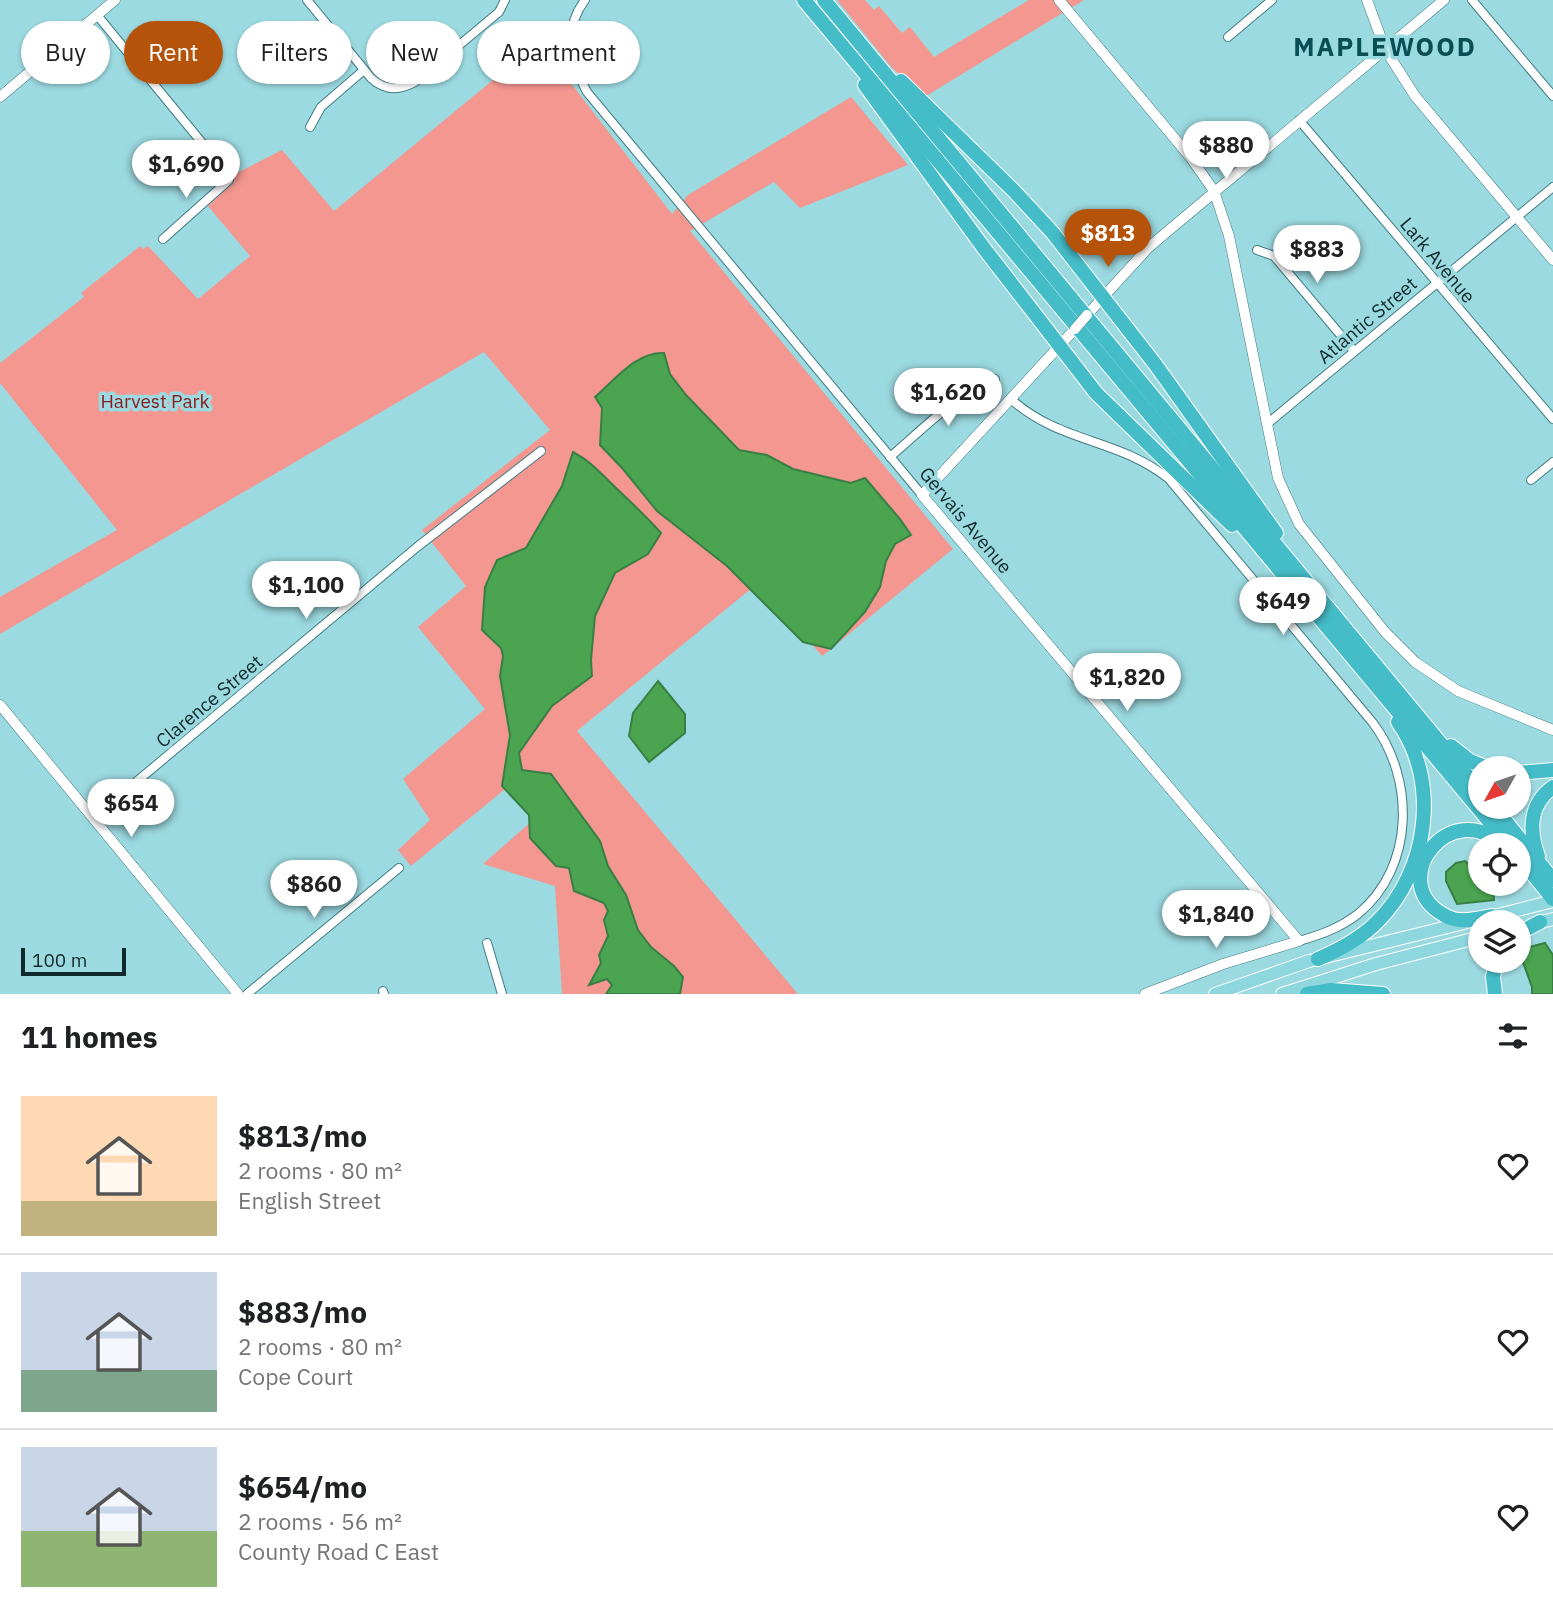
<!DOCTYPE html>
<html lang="en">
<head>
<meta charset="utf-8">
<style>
  :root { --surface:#fff; --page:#f2f2f2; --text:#202124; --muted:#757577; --line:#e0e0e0; --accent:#b45309 }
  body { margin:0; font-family:"IBM Plex Sans",sans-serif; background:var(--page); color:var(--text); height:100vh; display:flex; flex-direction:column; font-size:26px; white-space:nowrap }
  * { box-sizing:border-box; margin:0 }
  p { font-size:23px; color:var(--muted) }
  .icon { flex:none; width:38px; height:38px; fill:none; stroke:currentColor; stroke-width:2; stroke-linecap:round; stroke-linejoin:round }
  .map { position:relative; height:994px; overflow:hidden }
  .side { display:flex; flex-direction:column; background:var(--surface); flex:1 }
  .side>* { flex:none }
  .top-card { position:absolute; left:21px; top:21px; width:700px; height:63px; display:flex; gap:14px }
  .needle { width:46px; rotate:230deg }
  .tools { position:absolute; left:1468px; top:756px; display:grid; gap:14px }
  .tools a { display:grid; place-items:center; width:63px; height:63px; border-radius:50%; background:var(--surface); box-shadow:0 2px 5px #0004; font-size:35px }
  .scale { position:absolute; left:21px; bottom:18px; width:105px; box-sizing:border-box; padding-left:7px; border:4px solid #10292c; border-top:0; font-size:19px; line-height:24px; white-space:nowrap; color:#10292c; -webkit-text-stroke:5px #9cdae1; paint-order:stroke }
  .price { position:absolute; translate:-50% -60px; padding:0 16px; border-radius:24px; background:#fff; color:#222; font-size:23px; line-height:46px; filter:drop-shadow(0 2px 4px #0008) }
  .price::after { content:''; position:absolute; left:50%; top:42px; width:21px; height:16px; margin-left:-10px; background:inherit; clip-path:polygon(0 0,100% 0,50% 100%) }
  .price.on { background:var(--accent); color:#fff }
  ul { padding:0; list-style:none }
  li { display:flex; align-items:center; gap:21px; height:175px; padding:0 21px }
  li+li { border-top:2px solid var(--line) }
  li span { display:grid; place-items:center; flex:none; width:196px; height:140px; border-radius:0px; color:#555 }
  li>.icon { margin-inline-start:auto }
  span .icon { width:84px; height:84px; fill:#fffc; stroke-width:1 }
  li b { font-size:30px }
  h2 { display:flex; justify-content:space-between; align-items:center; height:84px; padding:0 21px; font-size:30px }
  .chip { padding:0 24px; border-radius:32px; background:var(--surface); box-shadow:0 2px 5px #0004; font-size:24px; line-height:63px }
  .chip.on { background:var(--accent); color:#fff }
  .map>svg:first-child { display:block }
  .green { fill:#f39790 }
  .water { fill:#4aa450; stroke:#397f45; stroke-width:2 }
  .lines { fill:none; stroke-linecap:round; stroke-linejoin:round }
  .minor-casing { stroke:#407c83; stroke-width:10 }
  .tertiary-casing { stroke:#407c83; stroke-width:11 }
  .primary-casing { stroke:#fff; stroke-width:14 }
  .motorway-casing { stroke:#fff; stroke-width:16 }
  .minor { stroke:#fff; stroke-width:8 }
  .tertiary { stroke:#fff; stroke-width:10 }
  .primary { stroke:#8fd7df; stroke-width:12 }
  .motorway { stroke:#45bdc9; stroke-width:14 }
  .tertiary-bridge-casing { stroke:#407c83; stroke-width:11; stroke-linecap:butt }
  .tertiary-bridge { stroke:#fff; stroke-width:10 }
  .labels { text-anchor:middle; stroke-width:7; stroke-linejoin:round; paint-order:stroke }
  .street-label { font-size:19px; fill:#10292c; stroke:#9cdae1 }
  .park-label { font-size:19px; fill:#8a1f22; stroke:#9cdae1 }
  .district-label { font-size:26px; font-weight:bold; letter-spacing:2px; fill:#084e54; stroke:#9cdae1 }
</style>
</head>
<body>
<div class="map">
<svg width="1553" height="994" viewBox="0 0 1553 994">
  <rect width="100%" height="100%" fill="#9cdae1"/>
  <g class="green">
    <polygon points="837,0 865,0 874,10 879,6 902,33 910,27 934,57 1029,0 1084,0 926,96 892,68"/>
    <polygon points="539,42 672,214 688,195 851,97 908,165 800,208 774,182 690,231 953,549 822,656 758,583 577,731 798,994 562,994 555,886 483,864 532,821 509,786 411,866 398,850 430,820 403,779 485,709 418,627 466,586 422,530 550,430 484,352 0,634 0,597 117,530 0,383 0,363 84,297 81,293 140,246 143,249 148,246 198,299 250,256 208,206 235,174 282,150 334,211"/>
  </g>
  <g class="water">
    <path d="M664,353L670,374L686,395L739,450L767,455L793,469L851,483L865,478L900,519L911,535L895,544L886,561L880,587L865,612L831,649L803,642L727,566L657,511L623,469L600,445L602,408L595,397C615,380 635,352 664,353Z"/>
    <path d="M573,452C593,463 598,471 615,487C631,502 646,516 661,533L648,554L615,573L595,616L591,660L592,676L552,706L519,753L522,770L551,774L600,841L608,866L626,895L638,930L651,947L674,966L683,977L680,994H606L612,985L607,979L589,985L601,963L599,955L608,936L604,920L608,911L604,903L574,891L569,868L556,866L530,838L529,815L502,786L510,735L500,676L503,656L501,648L482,630L485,587L497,560L526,548L562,486Z"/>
    <polygon points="658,681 685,714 685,733 649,762 629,736 633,713"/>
    <polygon points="1465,861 1480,874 1480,884 1489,884 1493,888 1494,900 1457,904 1446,881 1446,872 1456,863"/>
    <polygon points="1545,943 1553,955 1553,994 1532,994 1532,987 1520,954 1526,948"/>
  </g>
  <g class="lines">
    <defs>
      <g id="minor">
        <path d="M307,0L371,78C384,90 399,91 415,82L499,12L505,0"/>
        <path d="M585,0C563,28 571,64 587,92L922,495"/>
        <polyline points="1472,0 1553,96"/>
        <polyline points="97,15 226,172 229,180 163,239"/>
        <polyline points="1228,37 1272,0"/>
        <polyline points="1299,120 1553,419"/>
        <polyline points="310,127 321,107 364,70"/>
        <polyline points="1257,250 1274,256 1354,351"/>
        <path d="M1012,400C1060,443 1120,439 1169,479L1373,723C1415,779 1415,867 1358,914C1340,928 1320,935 1299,941"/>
        <polyline points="1267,424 1553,187"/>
        <path d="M890,457C922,430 956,394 995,379"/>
        <polyline points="1531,480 1553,462"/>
        <polyline points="93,818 417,547 541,451"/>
        <polyline points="487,943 502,994"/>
        <polyline points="383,991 384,994"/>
        <polyline points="247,994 399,868"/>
      </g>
      <g id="tertiary">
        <polyline points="1059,0 1191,158 1214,191 1229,236 1278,478 1299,524 1385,632 1415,662 1458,691 1553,730"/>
        <polyline points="1367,0 1385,49 1415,96 1553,260"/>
        <polyline points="0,97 115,0"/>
        <polyline points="1087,315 1148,248 1168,231 1444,0"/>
        <polyline points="1075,329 922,495 1299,941 1223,964 1145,994"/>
        <polyline points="0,705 238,994"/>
      </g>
      <g id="primary">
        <polyline points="1486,918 1553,901"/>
        <polyline points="1533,924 1553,919"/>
        <polyline points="1215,994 1309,961 1468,922"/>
        <polyline points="1282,994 1376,964 1480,937"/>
      </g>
      <g id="motorway">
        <polyline points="804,0 1509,845"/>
        <polyline points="824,0 1480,791"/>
        <polyline points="901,81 1014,191 1052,232 1155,364 1276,533"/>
        <polyline points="865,85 983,247 1096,393 1232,525"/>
        <polyline points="1451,746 1470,761 1488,768"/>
        <polyline points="1519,773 1553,770"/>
        <polyline points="1494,807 1553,880"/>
        <path d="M1538,856C1529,831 1529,804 1553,787"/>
        <polyline points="1519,857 1553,899"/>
        <path d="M1492,916C1482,918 1470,921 1460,920C1453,920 1445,916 1439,912C1388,877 1451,797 1502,845"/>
        <polyline points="1519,933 1540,922"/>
        <path d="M1318,959C1339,950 1360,939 1377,922C1428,872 1441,782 1398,722"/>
        <polyline points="1307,994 1331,990 1383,994"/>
        <polyline points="1495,994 1493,977 1496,961"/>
      </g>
    </defs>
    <use href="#minor" class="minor-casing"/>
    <use href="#tertiary" class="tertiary-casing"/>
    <use href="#primary" class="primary-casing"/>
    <use href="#motorway" class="motorway-casing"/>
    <use href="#minor" class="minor"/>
    <use href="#tertiary" class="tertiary"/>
    <use href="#primary" class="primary"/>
    <use href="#motorway" class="motorway"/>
    <defs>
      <polyline id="tertiary-bridge" points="1075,329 1087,315"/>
    </defs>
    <use href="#tertiary-bridge" class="tertiary-bridge-casing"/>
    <use href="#tertiary-bridge" class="tertiary-bridge"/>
  </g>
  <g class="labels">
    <g class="street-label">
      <text transform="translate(1438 260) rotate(50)" y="7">Lark Avenue</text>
      <text transform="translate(1367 320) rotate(-40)" y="7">Atlantic Street</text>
      <text transform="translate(966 520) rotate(50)" y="7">Gervais Avenue</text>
      <text transform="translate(209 701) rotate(-40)" y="7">Clarence Street</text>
    </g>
    <g class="park-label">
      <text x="155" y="408">Harvest Park</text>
    </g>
    <g class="district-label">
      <text x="1385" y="56">MAPLEWOOD</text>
    </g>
  </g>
</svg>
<div class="tools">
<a><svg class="needle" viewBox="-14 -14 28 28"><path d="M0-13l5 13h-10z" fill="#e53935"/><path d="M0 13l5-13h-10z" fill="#757577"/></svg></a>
<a><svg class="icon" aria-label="locate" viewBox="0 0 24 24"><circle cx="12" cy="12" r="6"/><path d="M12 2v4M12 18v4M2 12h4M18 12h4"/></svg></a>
<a><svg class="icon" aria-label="layers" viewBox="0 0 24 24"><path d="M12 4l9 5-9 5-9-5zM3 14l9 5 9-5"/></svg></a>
</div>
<div class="scale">100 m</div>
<b class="price" style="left:1226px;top:181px">$880</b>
<b class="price" style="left:186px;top:200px">$1,690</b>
<b class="price on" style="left:1108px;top:269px">$813</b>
<b class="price" style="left:1317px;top:285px">$883</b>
<b class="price" style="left:948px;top:428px">$1,620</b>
<b class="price" style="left:306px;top:621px">$1,100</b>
<b class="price" style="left:1283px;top:637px">$649</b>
<b class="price" style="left:1127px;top:713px">$1,820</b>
<b class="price" style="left:131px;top:839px">$654</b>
<b class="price" style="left:314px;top:920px">$860</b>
<b class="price" style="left:1216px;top:950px">$1,840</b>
<div class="top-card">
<a class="chip">Buy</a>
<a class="chip on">Rent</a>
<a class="chip">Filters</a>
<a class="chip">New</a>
<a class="chip">Apartment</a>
</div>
</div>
<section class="side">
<h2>11 homes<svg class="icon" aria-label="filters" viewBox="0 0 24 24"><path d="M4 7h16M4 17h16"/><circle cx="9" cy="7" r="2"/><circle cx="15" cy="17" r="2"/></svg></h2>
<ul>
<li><span style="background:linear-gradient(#ffd9b3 75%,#c2b280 0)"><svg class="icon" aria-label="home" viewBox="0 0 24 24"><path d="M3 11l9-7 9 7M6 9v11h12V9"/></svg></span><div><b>$813/mo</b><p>2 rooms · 80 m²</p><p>English Street</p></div><svg class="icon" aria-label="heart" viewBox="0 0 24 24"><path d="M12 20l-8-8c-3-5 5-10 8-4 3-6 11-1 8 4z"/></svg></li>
<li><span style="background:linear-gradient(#c9d6e8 70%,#7fa58c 0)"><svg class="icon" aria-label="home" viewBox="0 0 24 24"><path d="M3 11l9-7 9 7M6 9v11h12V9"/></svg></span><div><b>$883/mo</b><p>2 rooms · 80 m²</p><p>Cope Court</p></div><svg class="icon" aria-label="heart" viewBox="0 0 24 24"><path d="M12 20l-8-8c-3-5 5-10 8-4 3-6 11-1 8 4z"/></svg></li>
<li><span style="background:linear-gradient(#c9d6e8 60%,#8fb573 0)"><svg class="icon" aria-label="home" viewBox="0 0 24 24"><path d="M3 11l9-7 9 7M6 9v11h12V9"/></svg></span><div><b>$654/mo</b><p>2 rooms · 56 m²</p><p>County Road C East</p></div><svg class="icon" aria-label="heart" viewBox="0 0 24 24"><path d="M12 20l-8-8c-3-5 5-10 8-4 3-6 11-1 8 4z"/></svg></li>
</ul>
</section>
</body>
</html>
